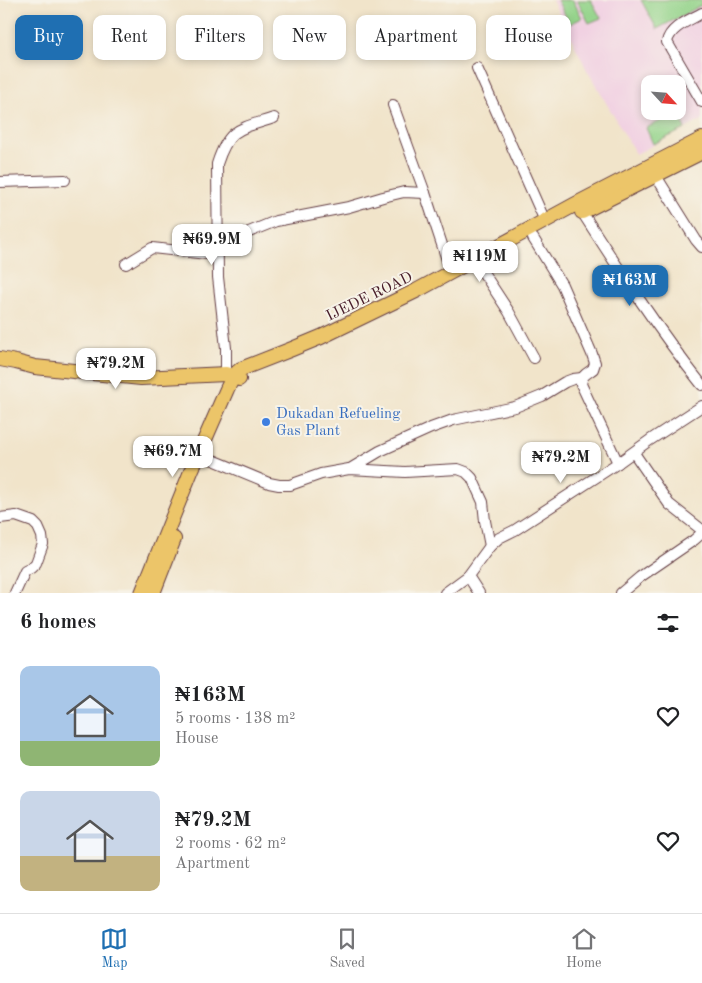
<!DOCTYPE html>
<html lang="en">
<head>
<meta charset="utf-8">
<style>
  :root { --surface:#fff; --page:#f2f2f2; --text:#202124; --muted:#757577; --line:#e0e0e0; --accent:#1f6fb2 }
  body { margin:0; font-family:"Old Standard TT",serif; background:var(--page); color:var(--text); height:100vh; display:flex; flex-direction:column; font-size:19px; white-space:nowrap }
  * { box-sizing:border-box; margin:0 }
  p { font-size:16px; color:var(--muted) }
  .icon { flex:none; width:28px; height:28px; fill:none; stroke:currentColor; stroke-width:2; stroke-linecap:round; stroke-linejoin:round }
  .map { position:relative; height:593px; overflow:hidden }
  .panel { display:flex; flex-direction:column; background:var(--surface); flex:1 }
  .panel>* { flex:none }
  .banner { position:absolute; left:15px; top:15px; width:672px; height:45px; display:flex; gap:10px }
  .needle { width:32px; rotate:116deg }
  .fabs { position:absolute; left:641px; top:75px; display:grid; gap:10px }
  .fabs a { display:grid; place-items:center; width:45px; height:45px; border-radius:10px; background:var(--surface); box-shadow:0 2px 8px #0003; font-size:25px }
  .price { position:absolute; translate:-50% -42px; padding:0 11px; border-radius:10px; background:#fff; color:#222; font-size:16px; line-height:32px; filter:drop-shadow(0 1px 2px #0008) }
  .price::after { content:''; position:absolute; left:50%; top:30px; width:15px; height:11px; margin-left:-8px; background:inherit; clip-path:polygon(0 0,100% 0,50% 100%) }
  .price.selected { background:var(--accent); color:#fff }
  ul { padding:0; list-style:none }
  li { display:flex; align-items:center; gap:15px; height:125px; padding:0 20px }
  li span { display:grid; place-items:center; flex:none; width:140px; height:100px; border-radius:10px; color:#555 }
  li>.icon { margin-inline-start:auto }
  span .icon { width:60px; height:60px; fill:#fffc; stroke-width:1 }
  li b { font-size:21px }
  h2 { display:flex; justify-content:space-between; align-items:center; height:60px; padding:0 20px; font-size:21px }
  .tag { padding:0 18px; border-radius:10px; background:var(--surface); box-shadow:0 2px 8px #0003; font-size:18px; line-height:45px }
  .tag.selected { background:var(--accent); color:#fff }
  .dock { display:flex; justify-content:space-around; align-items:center; height:70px; border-top:1px solid var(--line); background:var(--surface); font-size:14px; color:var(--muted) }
  .dock a { display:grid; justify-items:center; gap:2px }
  .dock .selected { color:var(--accent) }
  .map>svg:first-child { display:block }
  .built { fill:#f1d0e2; fill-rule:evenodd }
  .green { fill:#93d389; stroke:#6e795a }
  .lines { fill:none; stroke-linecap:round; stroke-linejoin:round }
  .minor-casing { stroke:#633d43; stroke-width:12 }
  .major-casing { stroke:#633d43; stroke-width:16 }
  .minor { stroke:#fff; stroke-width:10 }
  .major { stroke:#ecc569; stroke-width:14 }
  .shop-dot { fill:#3f7fe0; stroke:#f7f3e8; stroke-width:2 }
  .labels { text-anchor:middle; stroke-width:4; stroke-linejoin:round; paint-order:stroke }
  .street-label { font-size:15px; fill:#4a1f2b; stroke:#f7f3e8 }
  .shop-label { font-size:15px; fill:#366cbe; stroke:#f7f3e8; text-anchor:start }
</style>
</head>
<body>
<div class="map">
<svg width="702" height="593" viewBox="0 0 702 593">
  <rect width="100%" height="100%" fill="#f7f3e8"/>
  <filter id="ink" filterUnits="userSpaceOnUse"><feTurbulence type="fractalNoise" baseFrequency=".02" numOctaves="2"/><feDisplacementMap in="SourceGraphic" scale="10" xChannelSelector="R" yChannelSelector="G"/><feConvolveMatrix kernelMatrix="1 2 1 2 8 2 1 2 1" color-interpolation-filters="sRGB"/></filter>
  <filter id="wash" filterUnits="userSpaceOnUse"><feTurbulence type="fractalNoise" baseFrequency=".0096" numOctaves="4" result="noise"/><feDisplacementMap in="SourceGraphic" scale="20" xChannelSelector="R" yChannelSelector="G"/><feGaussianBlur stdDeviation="1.12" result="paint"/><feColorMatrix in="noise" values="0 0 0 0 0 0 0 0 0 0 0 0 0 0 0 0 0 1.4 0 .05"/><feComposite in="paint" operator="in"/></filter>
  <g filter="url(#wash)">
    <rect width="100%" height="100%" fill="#f1e4ca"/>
    <path class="built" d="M552,0H702V120L636,154L587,70ZM650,84H678V111H650Z"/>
    <g class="green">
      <polygon points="557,0 573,0 582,18 570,24"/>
      <polygon points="577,0 591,0 601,18 589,23"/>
      <polygon points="641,0 702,0 702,5 657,29"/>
      <polygon points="678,113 685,129 653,144 646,128"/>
    </g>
  </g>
  <g filter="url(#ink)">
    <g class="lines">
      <defs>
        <g id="minor">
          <path d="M702,13C690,20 670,27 667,42L702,102"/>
          <polyline points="477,68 545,221"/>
          <polyline points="393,105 425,193 451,272"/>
          <polyline points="656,176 696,240 702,247"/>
          <polyline points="0,182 65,180"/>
          <path d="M582,212C620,271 658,330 702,385"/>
          <path d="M533,238L562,285L592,354L595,363L593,369C586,374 582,375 581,384L618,463"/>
          <polyline points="475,260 509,312 534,358"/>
          <path d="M126,264L152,248L207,254C214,253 215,251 217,245L276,221L349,207L383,197L404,192L425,193"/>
          <path d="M226,374V348L218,277L217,164C229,127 240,129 274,118"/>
          <polyline points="634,453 669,504 702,530"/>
          <polyline points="206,457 269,483 279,485 290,485 321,474 349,469 405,472 458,469 466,472 472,478 483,502 485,521 490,546"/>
          <polyline points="350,469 380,451 431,428 453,420 515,407 542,396 565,382 573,379 582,378"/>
          <polyline points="0,518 16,516 33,522 38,527 42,536 43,544 36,563 31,568 25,571 15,593"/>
          <polyline points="468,576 479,593"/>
          <polyline points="445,593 468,576 490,546 499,538 515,530 618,463 650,440 702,406"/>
          <polyline points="621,593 640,577 694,540 702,533"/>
        </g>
        <g id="major">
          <polyline points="582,212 702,152"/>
          <polyline points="0,359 16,362 35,367 141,378 226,374 239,379"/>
          <path d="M142,593L192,469L227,389C231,381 234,374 241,369L292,349L321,337L416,291L576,204L702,139"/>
          <polyline points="153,593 174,539"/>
        </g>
      </defs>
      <use href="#minor" class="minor-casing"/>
      <use href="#major" class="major-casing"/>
      <use href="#minor" class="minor"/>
      <use href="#major" class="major"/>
    </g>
  </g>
  <circle class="shop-dot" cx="266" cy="422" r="5"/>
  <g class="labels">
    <g class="street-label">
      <text transform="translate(369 296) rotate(-26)" y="5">IJEDE ROAD</text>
    </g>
    <g class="shop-label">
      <text x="276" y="418">Dukadan Refueling<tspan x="276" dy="17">Gas Plant</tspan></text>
    </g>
  </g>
</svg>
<div class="fabs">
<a><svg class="needle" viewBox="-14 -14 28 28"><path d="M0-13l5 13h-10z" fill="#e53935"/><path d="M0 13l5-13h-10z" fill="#757577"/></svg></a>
</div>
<b class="price" style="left:212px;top:266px">₦69.9M</b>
<b class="price" style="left:480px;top:283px">₦119M</b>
<b class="price selected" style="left:630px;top:307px">₦163M</b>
<b class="price" style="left:116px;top:390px">₦79.2M</b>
<b class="price" style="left:173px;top:478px">₦69.7M</b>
<b class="price" style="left:561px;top:484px">₦79.2M</b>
<div class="banner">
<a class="tag selected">Buy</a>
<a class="tag">Rent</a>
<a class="tag">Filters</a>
<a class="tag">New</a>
<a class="tag">Apartment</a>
<a class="tag">House</a>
</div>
</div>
<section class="panel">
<h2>6 homes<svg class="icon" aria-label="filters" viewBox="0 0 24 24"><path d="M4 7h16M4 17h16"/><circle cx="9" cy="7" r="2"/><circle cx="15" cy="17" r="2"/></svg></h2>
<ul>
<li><span style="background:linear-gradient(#a9c7e8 75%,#8fb573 0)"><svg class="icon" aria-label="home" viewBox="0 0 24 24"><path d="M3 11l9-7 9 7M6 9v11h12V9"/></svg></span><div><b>₦163M</b><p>5 rooms · 138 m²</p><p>House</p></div><svg class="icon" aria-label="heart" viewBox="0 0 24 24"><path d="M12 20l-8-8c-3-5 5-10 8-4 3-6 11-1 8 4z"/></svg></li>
<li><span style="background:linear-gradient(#c9d6e8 65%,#c2b280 0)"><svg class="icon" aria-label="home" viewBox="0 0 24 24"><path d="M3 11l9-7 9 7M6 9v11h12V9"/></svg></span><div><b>₦79.2M</b><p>2 rooms · 62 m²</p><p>Apartment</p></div><svg class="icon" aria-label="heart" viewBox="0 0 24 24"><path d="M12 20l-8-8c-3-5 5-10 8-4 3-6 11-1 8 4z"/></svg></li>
</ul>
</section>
<nav class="dock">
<a class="selected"><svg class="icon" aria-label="map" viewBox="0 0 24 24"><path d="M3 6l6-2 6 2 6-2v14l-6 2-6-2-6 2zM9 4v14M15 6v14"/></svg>Map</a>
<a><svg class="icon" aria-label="saved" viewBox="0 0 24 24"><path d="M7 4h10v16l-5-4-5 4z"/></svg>Saved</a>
<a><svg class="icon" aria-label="home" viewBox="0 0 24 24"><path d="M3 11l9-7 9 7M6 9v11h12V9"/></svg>Home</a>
</nav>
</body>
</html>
